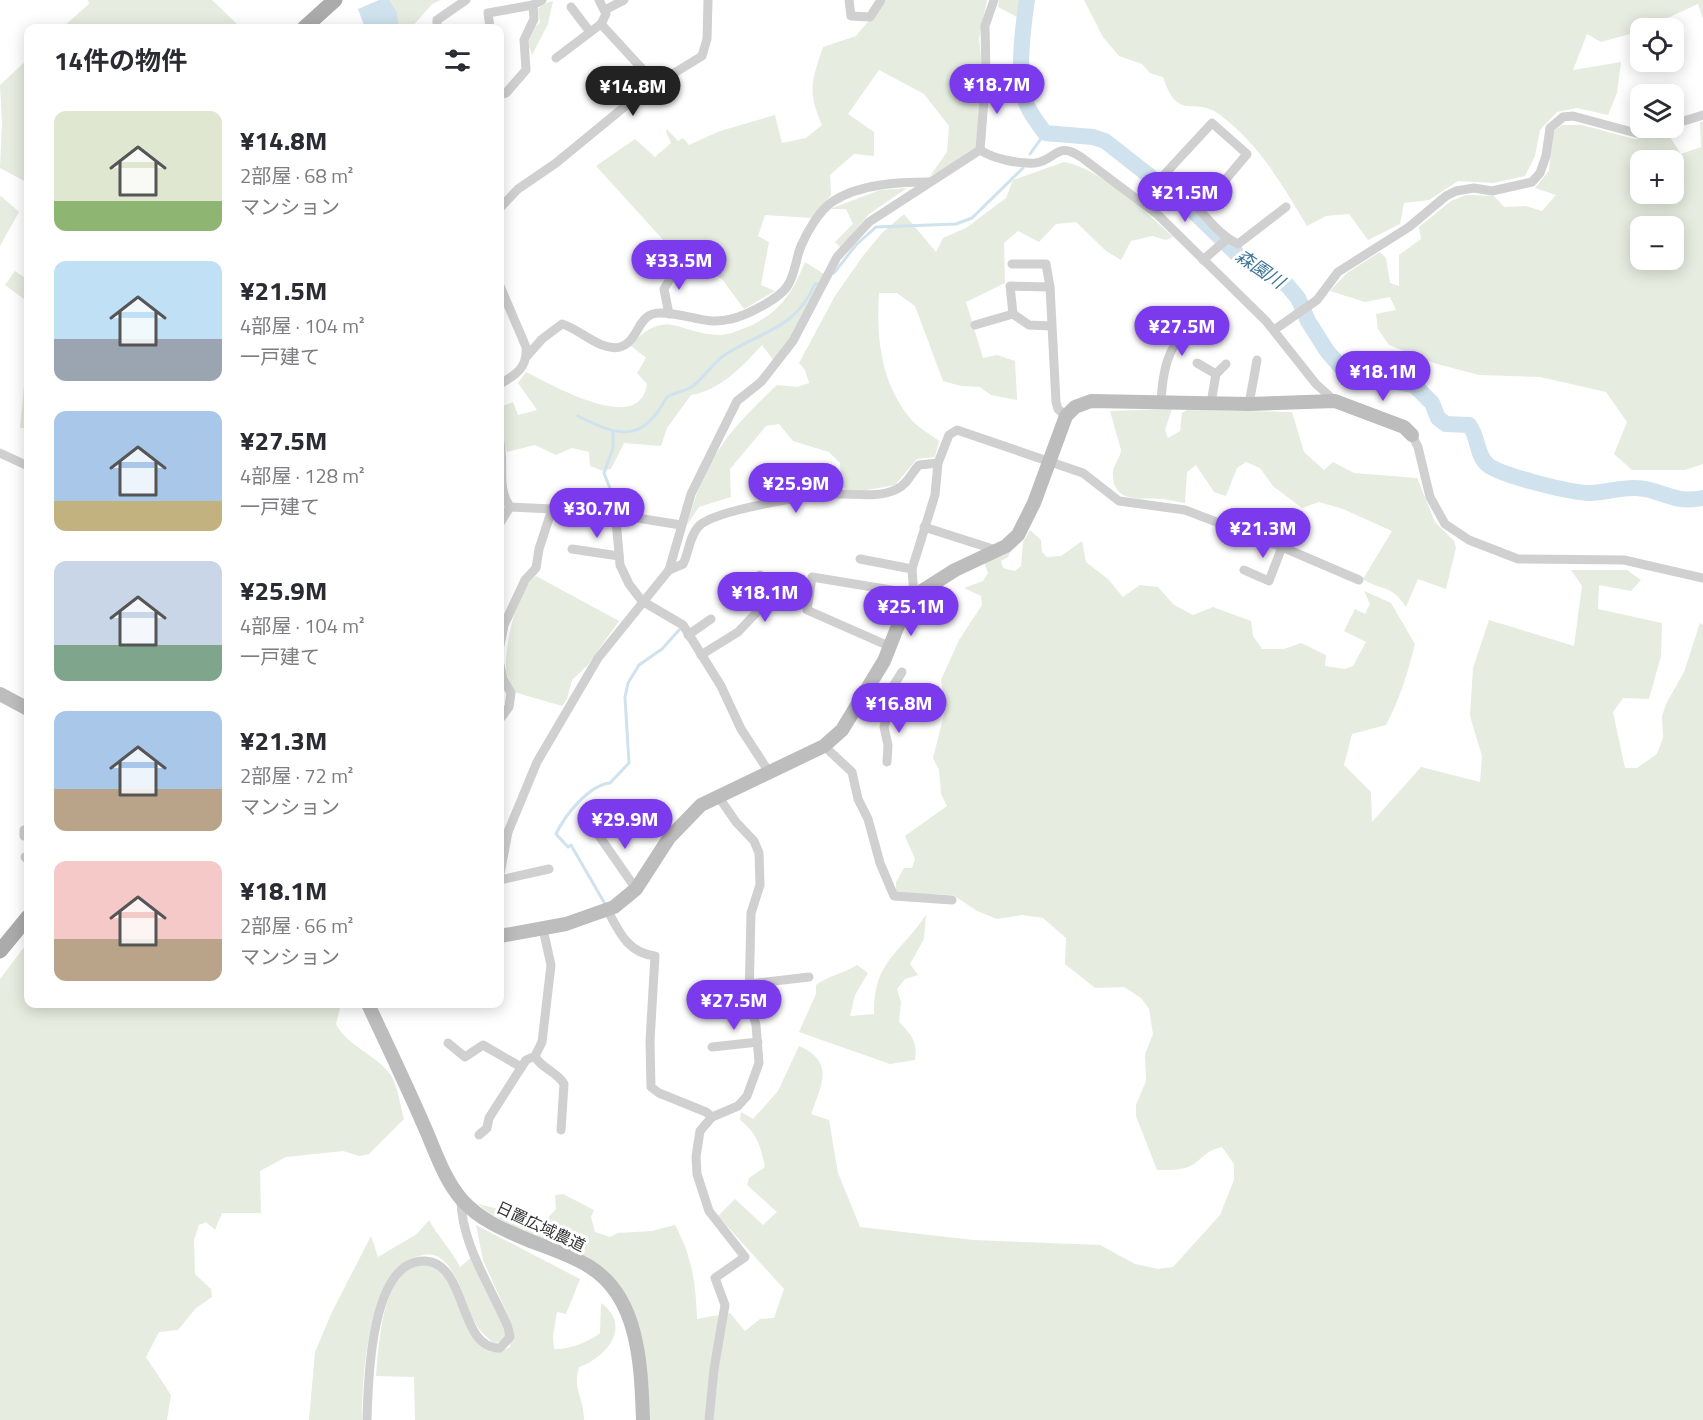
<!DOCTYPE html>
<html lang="ja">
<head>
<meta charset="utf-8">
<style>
  :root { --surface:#fff; --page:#f7f7f7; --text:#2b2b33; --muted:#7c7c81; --accent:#7c3aed }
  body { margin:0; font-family:"Titillium Web","Noto Sans JP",sans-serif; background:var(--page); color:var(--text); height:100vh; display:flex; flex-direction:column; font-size:22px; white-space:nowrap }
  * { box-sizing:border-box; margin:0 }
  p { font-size:20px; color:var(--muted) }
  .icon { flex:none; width:33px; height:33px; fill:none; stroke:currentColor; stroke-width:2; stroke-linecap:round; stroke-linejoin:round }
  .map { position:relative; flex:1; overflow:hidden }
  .drawer { position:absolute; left:24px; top:24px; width:480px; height:984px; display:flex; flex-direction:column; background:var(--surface); border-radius:12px; box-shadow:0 3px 15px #0003 }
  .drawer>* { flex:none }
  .fabs { position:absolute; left:1630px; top:18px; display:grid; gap:12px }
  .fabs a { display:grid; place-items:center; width:54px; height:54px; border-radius:12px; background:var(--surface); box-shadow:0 3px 15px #0003; font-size:30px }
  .price { position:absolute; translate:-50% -51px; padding:0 14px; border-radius:21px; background:var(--accent); color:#fff; font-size:20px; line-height:39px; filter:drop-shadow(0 2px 3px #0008) }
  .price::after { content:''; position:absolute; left:50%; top:36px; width:18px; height:14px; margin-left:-9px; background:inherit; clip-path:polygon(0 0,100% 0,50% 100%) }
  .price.active { background:#222; color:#fff }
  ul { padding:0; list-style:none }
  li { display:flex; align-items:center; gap:18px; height:150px; padding:0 30px }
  li span { display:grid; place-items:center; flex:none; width:168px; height:120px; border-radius:12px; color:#555 }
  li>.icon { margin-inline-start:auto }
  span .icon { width:72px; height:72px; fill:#fffc; stroke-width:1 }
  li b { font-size:26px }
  h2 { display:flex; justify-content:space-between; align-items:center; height:72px; padding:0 30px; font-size:26px }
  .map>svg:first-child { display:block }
  .green { fill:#e6ecdf; fill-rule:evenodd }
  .water { fill:#cfe2ee }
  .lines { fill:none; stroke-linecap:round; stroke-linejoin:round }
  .stream { stroke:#cfe2ee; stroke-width:3 }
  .river { stroke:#cfe2ee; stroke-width:16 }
  .street { stroke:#d0d0d0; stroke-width:9 }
  .secondary { stroke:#bdbdbd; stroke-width:14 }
  .primary { stroke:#ababab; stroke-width:15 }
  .labels { text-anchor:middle; stroke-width:6; stroke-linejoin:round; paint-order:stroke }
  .street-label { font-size:16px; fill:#333; stroke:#fff }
  .water-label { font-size:18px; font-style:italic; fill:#3f7597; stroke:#fff }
</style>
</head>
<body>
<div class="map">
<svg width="1703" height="1420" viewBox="0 0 1703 1420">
  <rect width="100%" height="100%" fill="#fff"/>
  <g class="green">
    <polygon points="88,0 212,0 241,28 62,28 89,4"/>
    <polygon points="389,0 441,0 432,4 411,28 399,28 397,12"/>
    <path d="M886,0H987L979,38L984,87L976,148L958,163L930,176L947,152L949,126L924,94L879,70L848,114L874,132V156L854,154L830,175L831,195L812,218L765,215L758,236L769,242L761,285L775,291L744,309L722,279L666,243L596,166L635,139L655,157L671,143L666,132L667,129L678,141L683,138L689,145L720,131L775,115L782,143L806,138L822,125C807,91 812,80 823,47L856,36Z"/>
    <polygon points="999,0 1022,0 1019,18 998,7"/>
    <path d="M1084,0H1703V19L1698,4L1637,32L1601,42L1587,34L1573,70L1621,62L1617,93L1608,115L1577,108L1557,112L1540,130L1535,156L1525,176L1493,183L1458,181L1429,200L1404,203L1400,224L1368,240L1349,214L1326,216L1307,226C1281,183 1260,145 1219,114C1194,96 1178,123 1163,77L1150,73L1142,64L1119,56L1103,37Z"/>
    <polygon points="553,1 548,24 532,55 528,43 536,26 540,23 538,9 543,4"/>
    <polygon points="28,59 28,183 0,168 2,123 0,85"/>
    <path d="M1703,121V464L1685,470H1632L1614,454L1627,422L1606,392L1540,377L1479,375L1437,364L1389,345L1378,329L1376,314L1396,310L1390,297L1365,302L1330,291L1347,273L1380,252L1386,258L1390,283L1399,286V255L1421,239L1419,227L1451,201L1466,195L1494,196L1504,207L1526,206L1542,211L1556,195L1535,188L1549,171L1553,132L1562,125H1582L1634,139L1668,134L1681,154L1701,147L1700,122ZM1641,160H1674V194H1641ZM1641,226H1674V260H1641Z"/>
    <path d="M1064,162C1100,168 1146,212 1173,237L1166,240L1152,236L1131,241L1121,260L1106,251L1076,222L1056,224L1039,242L1018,231L1004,243L1005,283L966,302L983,358L997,355L1015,361L1017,400L991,395L980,387L961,386L943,381L915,306L897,293H879C876,337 881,383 910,418C917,427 930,434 939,441L935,457L917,459L895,485L851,493L842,487L840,463L829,452L793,441L779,424L766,426L730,469L731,497L699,507L687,525C705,458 728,431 777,385L797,387L809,383L805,370L799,363L835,296L863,256L882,233L904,214L936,252L943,238L966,228L1006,198L1013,180Z"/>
    <polygon points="907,188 869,214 841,248 835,242 853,224 846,209 830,209 880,190"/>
    <polygon points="1,196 19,212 0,246 0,197"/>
    <path d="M805,262L824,274L777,365L762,345C743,366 719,391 691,395L667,428L661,446L624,443L611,469L603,471L590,466L589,452L572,448L556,455L535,445L507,452L500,428V407L513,402L518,415L537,410L518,383L526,372C551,384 640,437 647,384L637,373L646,358L630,345C668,307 676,333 719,335C729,335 740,330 750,326C780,312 793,292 805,262Z"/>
    <polygon points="15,271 28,280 28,302 5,285"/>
    <polygon points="28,379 28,428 20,428 24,385"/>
    <path d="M1172,409L1165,430L1168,438L1180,431L1182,413L1187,410L1292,412L1304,452L1324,470L1333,462L1354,473L1417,478L1435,522L1454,541L1456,548L1446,589L1418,579L1406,607C1390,583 1383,592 1363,579L1392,531L1343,509L1319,502L1302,508L1273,486L1260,468L1246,462L1237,468L1226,496L1214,492L1196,465L1187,472L1185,503C1177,502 1169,499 1161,499C1141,498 1114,503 1113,476C1112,465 1120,460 1121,450L1110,411Z"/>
    <path d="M1030,530L1041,540L1042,552L1047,557L1061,556L1082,541L1086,562L1108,579L1123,597L1140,585L1158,587L1174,605L1193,615L1213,607L1251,621L1253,636L1262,649H1284L1301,643L1326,655L1325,666L1345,669L1353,666L1366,642L1344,631L1355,609L1365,614L1370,604L1364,591L1391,603L1415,644C1408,672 1400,699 1386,725L1352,734L1344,765L1371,792L1372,822L1421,767L1480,782L1482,756L1470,716L1473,668L1489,620L1574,646L1582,586L1571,570H1627L1641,580L1631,591L1599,585L1598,609L1662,623L1661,656L1649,699L1623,698L1613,712L1625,768H1637L1657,754L1663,738L1662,716L1666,704L1684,672L1700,623L1703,625V1420H648C647,1386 648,1315 620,1292C596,1272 553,1251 525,1233C508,1223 493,1217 478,1204L545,1221L556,1209L555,1195L563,1194L594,1210L591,1217L595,1232L610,1237L618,1233L652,1231L675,1225C692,1256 696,1284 697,1319L730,1313L745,1331L760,1319L774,1318L784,1289L718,1216L735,1199L763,1225L777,1212L747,1185L749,1178L765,1167C761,1147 757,1133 740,1120L741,1112L753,1119L778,1091L799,1046C835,1062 822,1084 811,1114L829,1120L838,1173L860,1227L973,1240L1100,1245L1135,1264L1158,1269L1173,1267L1220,1215L1234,1180V1164L1222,1147C1206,1151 1206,1155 1194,1164C1183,1171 1169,1170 1157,1170L1136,1116V1105L1146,1081L1145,1054L1153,1034L1149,1009L1141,998L1124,987L1095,988L1065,964L1066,938L1043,918L1022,915L997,919L977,911L953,895L896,893V882L904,868H912L915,859L905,836L947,806L941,794L939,770L933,758L946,707L941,680L959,640L982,605L981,596L964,588L983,581L988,573L984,562L1011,550L1008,557L1001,561L1003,568L1015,571L1021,566L1023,542Z"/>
    <path d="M536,576L619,621L587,666L572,680L567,699L562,706L514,692C511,685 507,677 506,670C505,646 516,589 536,576Z"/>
    <path d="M926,915L924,939L910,964L918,975L905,979L897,989L901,1002L899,1022C911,1034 918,1042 915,1060L890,1064L799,1032L816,994V985C829,975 843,974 857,965L868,973L855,995L850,1016L874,1014C873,961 900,954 926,915Z"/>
    <path d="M28,942V1004H341L336,1024C347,1046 375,1054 390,1074C398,1085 400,1106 404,1119L369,1154L359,1156L343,1151L286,1157L260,1171L261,1213H222L215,1230L206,1222L199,1225L194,1240L195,1274L211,1289L212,1297L196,1308L178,1330L159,1332L146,1357L171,1395L167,1420H0V979Z"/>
    <path d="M429,1220C438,1237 451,1249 460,1267L472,1257L484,1288L505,1325L506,1336L501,1342L493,1343C488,1338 481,1332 477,1326C464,1306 461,1273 440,1258C431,1252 422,1255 413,1258C368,1272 362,1379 362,1420H309L315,1352L332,1312L371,1236L378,1257L417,1234Z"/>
    <path d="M476,1225L580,1279L566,1314L557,1312L553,1336L554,1349C568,1350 589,1342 600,1333L601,1303C633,1326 606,1358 579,1367C572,1391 584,1396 584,1420H415L414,1377L376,1376C379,1346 381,1268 423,1265C432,1265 442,1269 447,1276C462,1298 470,1372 510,1347L513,1327L483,1260Z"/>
  </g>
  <polygon class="water" points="379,0 389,0 397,12 399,28 365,28 358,9"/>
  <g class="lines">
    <g class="stream">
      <polyline points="1030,154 1045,133"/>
      <polyline points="834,273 856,245 876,227 956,224 972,218 1023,168"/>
      <path d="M578,416C621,438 642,442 667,397C674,393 686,391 693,386C705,377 713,362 726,354C764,330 795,329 815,284H819"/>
      <polyline points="613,431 613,448 604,473 615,501"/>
      <polyline points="585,498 610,495"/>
      <path d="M605,904L571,845L568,847L556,834C565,815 589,785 610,783L629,763L625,697L628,683L639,665L662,649L680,629"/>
    </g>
    <path class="river" d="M1027,0C1023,26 1017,76 1025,100C1029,113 1038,123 1045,133L1093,137L1105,141L1188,206L1237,254L1251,265L1287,285L1298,298L1308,321L1327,351L1340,366L1363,376L1414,385L1432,403L1438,418L1446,424L1469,425C1479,437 1476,456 1488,465C1502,476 1572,493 1590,493C1605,493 1621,487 1636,488C1663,489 1670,504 1703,498"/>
    <g class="street">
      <polyline points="599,0 606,14 601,24"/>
      <polyline points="849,0 851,16 870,17 881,0"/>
      <polyline points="571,7 590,32"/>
      <polyline points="605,10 624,0"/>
      <polyline points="437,28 437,20 466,0"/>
      <polyline points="490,28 488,13 533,5"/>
      <polyline points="556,58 601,24 656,84"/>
      <polyline points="500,95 506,93 526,70 524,40 534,19 533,5 542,0"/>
      <polyline points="1674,124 1703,115"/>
      <path d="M980,150C994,159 1018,164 1035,163C1056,161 1056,140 1081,157L1158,215L1266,321L1316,384L1335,401"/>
      <polyline points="500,208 518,189 556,163 640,94 702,56 707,39 708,0"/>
      <path d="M1200,210L1247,154L1212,123L1162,177C1171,184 1181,191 1189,199C1206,215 1217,234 1238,244L1286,207"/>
      <polyline points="1203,260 1227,239"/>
      <polyline points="1012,264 1046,264 1050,287 1056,402 1058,409 1066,416"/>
      <path d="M500,286L526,347C528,367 516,375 500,384"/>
      <polyline points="669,314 664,289 677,267"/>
      <polyline points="1013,314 1010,286 1050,287"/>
      <polyline points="975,325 1013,314 1029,325 1051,326"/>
      <polyline points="1274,330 1317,300 1338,272 1409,227 1446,196 1456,191 1474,188 1492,191 1532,182 1540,173 1546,156 1550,128 1563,117 1573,116 1636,133 1660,128"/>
      <path d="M527,356L542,339L562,324C580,329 601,352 620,347C639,342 637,313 659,313C684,312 705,326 731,319C746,316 781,298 788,285C795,274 796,258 801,246C807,232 819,211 832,202C858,184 899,182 929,182"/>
      <polyline points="1197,363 1216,374 1211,403"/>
      <polyline points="1216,374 1226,364"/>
      <path d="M1161,403C1163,358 1171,340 1207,312"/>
      <polyline points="1249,404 1257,360"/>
      <polyline points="1412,435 1418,447 1430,497 1445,524 1469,540 1518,559 1624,560 1703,578"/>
      <path d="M500,442C505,465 496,486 510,507L552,509L598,505L608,509L616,520L620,565L629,584L642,601L683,625L721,686L741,729L769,772"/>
      <polyline points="0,453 28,466"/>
      <polyline points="800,475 820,468 824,495"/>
      <polyline points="631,517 681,525"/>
      <polyline points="500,523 510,507"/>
      <polyline points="924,527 996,550"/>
      <polyline points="572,549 619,556"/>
      <polyline points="860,559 912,569"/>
      <path d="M669,570L683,564C689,553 689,536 699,526C715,510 808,495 833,494C854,493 877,499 897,489C907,485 912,472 919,465L938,463"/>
      <polyline points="1244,570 1269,581 1282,547"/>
      <polyline points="914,596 912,569 935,495 938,463 949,435 957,430 1083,473 1119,501 1185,510 1282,547 1359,580"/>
      <polyline points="688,635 711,619"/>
      <polyline points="500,645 504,625 525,580 536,568 539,549 552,509"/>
      <polyline points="891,647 807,610 812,577 897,591 910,601"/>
      <polyline points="701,655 738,632 758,611 776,598 760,575"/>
      <polyline points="500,665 503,679 511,693 509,707 500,719"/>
      <polyline points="856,706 880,718"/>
      <polyline points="875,715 902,672"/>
      <polyline points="824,746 852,772 858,799 868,819 880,863 894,896 952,900"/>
      <polyline points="887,762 888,745 884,727 892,701"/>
      <polyline points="593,827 636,889"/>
      <polyline points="24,830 24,836 28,836"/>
      <polyline points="25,857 28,860"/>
      <polyline points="500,874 508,832 537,762 598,658 669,570 691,494 737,401 761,382 793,341 837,257 869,222 980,150 986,76 985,26 994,0"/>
      <polyline points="500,880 549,869"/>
      <path d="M608,911C619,932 628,953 655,956L650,1041L651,1087L659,1093L706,1112L712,1117"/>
      <polyline points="749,984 809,977"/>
      <polyline points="722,1001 749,1000"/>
      <polyline points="448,1043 465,1057 483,1045 521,1067"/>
      <polyline points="712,1047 758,1042"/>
      <path d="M535,1056C541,1069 557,1071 564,1084L561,1130"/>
      <polyline points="479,1135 487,1128 489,1118 526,1060 535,1056 542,1042 551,965 543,929"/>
      <path d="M367,1420C368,1383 370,1259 425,1261C468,1263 458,1350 500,1348L510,1337L508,1327C491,1287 461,1244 461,1199"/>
      <polyline points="709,1420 714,1369 725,1305 715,1278 745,1257 709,1211 697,1174 696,1157 700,1131 712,1117 738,1106 747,1096 759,1063 756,1025 749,1000 751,913 760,885 759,853 754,841 736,822 718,796"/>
    </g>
    <g class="secondary">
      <polyline points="0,694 28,709"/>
      <polyline points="500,936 566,924 614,907 636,889 669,838 701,805 824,746 842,730 884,661 903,613 914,596 955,570 1006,546 1018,535 1034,503 1066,416 1075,407 1091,401 1249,404 1335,401 1404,427 1412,435"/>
      <path d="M368,1004C387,1045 407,1086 425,1128C436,1153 444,1179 462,1200C480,1220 504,1230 528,1240C548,1248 571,1255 590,1267C640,1298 641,1368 643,1420"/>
    </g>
    <g class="primary">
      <polyline points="304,28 335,0"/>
      <polyline points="0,951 28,917"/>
    </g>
  </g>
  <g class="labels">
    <g class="street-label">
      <text transform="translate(541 1226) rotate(25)" y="6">日置広域農道</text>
    </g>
    <g class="water-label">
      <text transform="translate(1260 269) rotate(34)" y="6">森園川</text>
    </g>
  </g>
</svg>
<div class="fabs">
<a><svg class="icon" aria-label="locate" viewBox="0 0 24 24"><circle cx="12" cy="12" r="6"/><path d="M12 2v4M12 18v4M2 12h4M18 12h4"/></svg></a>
<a><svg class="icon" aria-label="layers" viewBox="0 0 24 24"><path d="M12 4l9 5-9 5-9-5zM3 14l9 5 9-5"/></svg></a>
<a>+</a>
<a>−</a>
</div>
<b class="price" style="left:997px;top:115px">¥18.7M</b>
<b class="price active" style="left:633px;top:117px">¥14.8M</b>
<b class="price" style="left:1185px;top:223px">¥21.5M</b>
<b class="price" style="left:679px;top:291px">¥33.5M</b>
<b class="price" style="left:1182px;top:357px">¥27.5M</b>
<b class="price" style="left:1383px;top:402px">¥18.1M</b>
<b class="price" style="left:796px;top:514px">¥25.9M</b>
<b class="price" style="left:597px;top:539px">¥30.7M</b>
<b class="price" style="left:1263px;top:559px">¥21.3M</b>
<b class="price" style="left:765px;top:623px">¥18.1M</b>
<b class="price" style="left:911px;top:637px">¥25.1M</b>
<b class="price" style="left:899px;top:734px">¥16.8M</b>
<b class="price" style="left:625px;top:850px">¥29.9M</b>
<b class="price" style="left:734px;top:1031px">¥27.5M</b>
<section class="drawer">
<h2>14件の物件<svg class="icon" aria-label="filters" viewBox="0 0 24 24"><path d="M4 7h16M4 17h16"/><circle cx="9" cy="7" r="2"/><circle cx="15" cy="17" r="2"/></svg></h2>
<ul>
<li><span style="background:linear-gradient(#dfe7d0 75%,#8fb573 0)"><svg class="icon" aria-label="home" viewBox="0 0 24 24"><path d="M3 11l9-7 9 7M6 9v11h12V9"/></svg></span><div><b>¥14.8M</b><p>2部屋 · 68 m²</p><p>マンション</p></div></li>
<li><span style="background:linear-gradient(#bfe0f5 65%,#9aa5b1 0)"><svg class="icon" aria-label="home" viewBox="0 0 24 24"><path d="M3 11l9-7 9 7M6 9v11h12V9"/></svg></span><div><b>¥21.5M</b><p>4部屋 · 104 m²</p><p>一戸建て</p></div></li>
<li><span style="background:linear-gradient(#a9c7e8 75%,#c2b280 0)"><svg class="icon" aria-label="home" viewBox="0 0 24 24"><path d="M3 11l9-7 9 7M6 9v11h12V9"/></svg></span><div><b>¥27.5M</b><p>4部屋 · 128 m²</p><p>一戸建て</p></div></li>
<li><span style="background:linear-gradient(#c9d6e8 70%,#7fa58c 0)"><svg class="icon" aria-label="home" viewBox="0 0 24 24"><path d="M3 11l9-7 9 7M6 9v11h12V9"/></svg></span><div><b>¥25.9M</b><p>4部屋 · 104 m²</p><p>一戸建て</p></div></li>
<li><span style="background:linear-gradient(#a9c7e8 65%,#b9a48a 0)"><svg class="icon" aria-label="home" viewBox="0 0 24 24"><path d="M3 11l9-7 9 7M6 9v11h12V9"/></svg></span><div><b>¥21.3M</b><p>2部屋 · 72 m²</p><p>マンション</p></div></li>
<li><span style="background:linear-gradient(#f6c9c9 65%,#b9a48a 0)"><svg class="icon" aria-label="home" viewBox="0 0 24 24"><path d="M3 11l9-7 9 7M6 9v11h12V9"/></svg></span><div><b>¥18.1M</b><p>2部屋 · 66 m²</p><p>マンション</p></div></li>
</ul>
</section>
</div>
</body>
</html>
